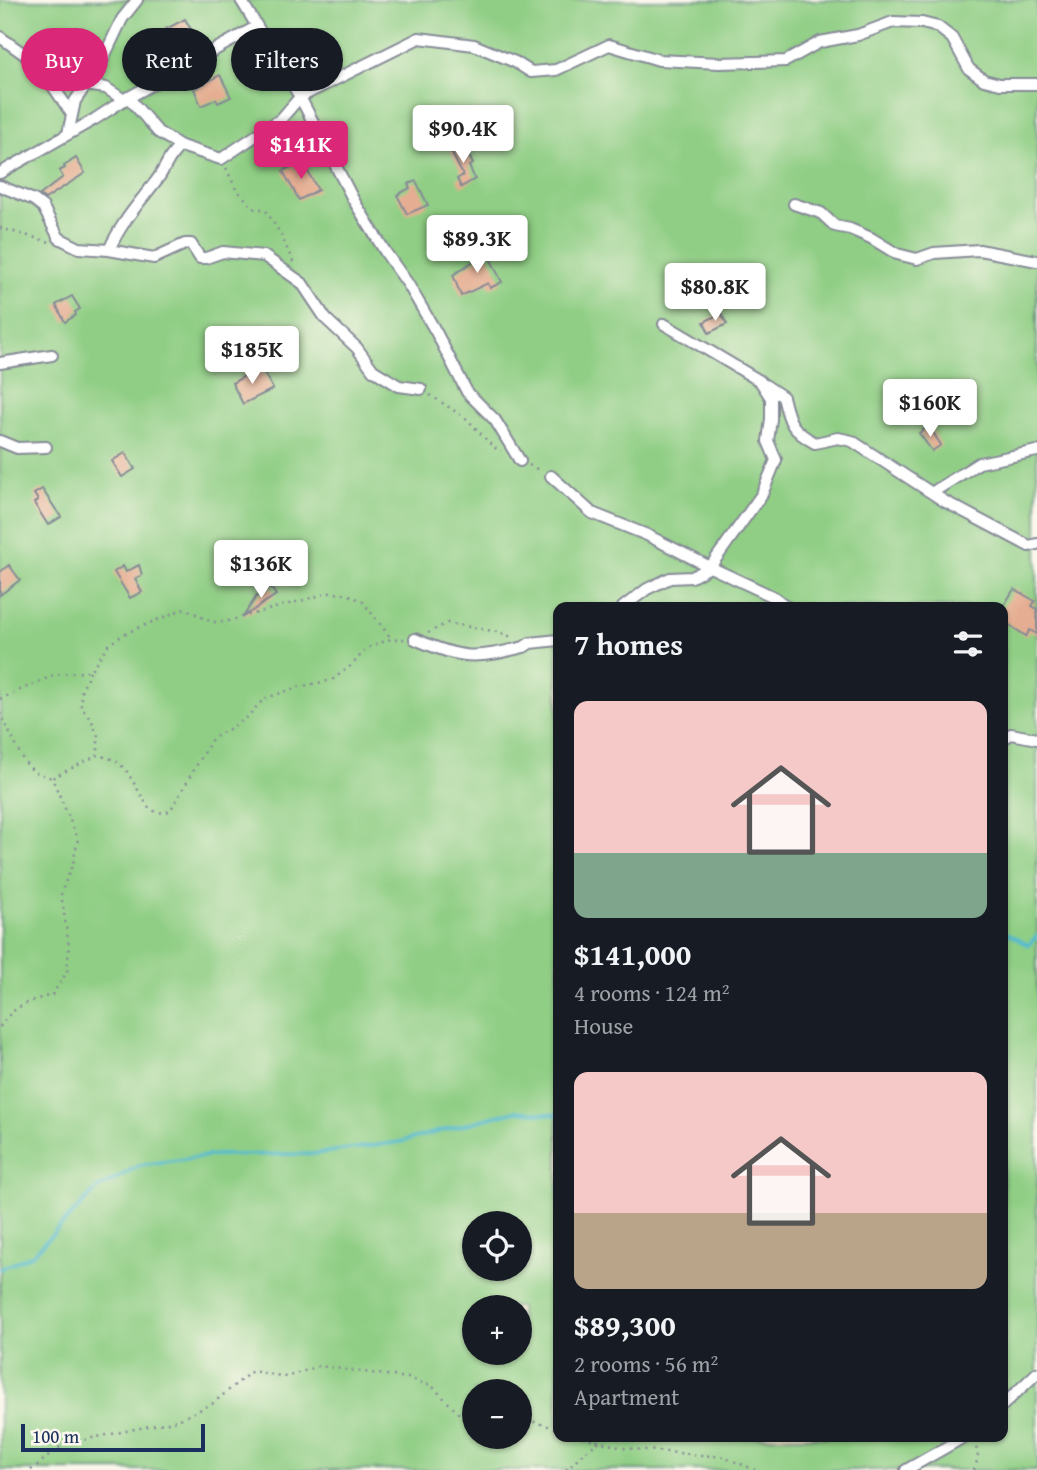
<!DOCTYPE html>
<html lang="en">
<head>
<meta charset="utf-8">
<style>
  :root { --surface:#171b24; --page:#20242c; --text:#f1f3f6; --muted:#9ea1a6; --accent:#db2777 }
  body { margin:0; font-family:"Gentium Book Plus",serif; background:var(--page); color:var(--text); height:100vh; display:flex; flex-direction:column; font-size:26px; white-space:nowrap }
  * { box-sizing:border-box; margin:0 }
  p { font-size:23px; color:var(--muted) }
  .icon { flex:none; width:38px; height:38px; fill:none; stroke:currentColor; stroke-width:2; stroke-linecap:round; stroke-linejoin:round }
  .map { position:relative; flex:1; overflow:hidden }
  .sheet { position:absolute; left:553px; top:602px; width:455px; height:840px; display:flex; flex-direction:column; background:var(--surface); border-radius:14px; box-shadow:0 2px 5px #0004 }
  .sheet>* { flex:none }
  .guide { position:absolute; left:21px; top:28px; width:427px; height:63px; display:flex; gap:14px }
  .fabs { position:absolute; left:462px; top:1211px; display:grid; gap:14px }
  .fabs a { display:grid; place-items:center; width:70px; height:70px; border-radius:50%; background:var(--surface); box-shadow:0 2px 5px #0004; font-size:35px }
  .scale { position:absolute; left:21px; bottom:18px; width:184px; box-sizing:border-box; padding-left:7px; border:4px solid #1b2f5e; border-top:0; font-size:19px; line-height:24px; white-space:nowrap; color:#1b2f5e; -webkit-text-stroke:5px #fbf7ec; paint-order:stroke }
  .price { position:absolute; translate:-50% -60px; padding:0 16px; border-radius:7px; background:#fff; color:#222; font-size:23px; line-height:46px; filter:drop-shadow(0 2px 4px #0008) }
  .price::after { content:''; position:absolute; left:50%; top:42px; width:21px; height:16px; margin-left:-10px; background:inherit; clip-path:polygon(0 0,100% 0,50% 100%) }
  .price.current { background:var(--accent); color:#fff }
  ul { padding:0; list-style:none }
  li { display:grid; align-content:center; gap:14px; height:371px; padding:0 21px }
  li span { display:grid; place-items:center; height:217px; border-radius:14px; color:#555 }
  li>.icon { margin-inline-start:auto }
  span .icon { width:126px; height:126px; fill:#fffc; stroke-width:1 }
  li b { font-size:30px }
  h2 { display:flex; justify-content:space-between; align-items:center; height:84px; padding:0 21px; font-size:30px }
  .chip { padding:0 24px; border-radius:32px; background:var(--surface); box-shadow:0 2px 5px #0004; font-size:24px; line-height:63px }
  .chip.current { background:var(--accent); color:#fff }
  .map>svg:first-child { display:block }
  .green { fill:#8fce84; stroke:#557e71; stroke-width:2; fill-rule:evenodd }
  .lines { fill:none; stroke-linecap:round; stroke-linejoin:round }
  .stream { stroke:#53bad0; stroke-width:3.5 }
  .building { fill:#e5ad91 }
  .minor-casing { stroke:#868b96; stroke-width:14 }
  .path { stroke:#868b96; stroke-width:2.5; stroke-dasharray:2 5; stroke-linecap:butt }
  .minor { stroke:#fff; stroke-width:10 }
</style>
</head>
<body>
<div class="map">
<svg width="1037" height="1470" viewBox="0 0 1037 1470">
  <rect width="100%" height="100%" fill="#fbf7ec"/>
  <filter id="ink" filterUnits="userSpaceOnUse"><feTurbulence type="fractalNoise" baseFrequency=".0143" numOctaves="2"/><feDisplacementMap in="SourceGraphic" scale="14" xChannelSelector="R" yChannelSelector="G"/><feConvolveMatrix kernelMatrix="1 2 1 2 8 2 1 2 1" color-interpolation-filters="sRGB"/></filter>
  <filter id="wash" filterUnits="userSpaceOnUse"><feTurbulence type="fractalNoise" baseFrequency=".00686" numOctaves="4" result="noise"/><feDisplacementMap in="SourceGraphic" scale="28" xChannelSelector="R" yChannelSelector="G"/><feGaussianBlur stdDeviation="1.57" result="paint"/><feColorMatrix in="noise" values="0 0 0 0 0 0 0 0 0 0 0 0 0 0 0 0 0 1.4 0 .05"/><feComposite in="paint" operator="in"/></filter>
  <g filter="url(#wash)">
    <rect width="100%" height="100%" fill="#f1e7cd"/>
    <path class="green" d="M0,0H1037V1470H0ZM558,607H1003V1437H558ZM474,1223H520V1269H474ZM474,1307H520V1353H474ZM474,1391H520V1437H474Z"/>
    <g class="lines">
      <g class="stream">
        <polyline points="1003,931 1028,945 1037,936"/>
        <polyline points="0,1269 32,1255 96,1190 140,1165 216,1155 314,1154 400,1142 515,1111 558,1115"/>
      </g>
    </g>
    <g id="blocks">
      <g class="building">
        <polygon points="185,19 193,33 180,40 179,38 172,41 166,29"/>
        <polygon points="65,66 79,74 75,77 76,80 63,88 53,73"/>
        <polygon points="220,75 231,97 218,103 216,99 201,106 194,89"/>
        <polygon points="463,144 473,164 469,166 475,179 461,187 457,179 463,175 450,150"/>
        <polygon points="76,158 85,173 45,199 40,195 63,177 59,171 65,168 64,166"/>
        <polygon points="302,161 318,190 299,200 283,171"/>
        <polygon points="416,181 428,205 407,214 397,195 410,188 408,184"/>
        <polygon points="487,252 502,282 490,288 488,283 461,296 453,275"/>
        <polygon points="72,296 80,309 75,312 76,315 65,322 56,305"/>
        <polygon points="721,313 727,324 709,333 704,322"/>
        <polygon points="261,367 273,389 243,404 232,383"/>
        <polygon points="929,426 941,445 932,451 919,433"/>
        <polygon points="125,453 135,469 122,477 112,461"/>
        <polygon points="42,489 61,517 48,525 34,503 38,500 34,494"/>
        <polygon points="9,565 20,580 0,595 0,572"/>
        <polygon points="139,565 142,575 135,579 142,592 130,598 114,572 123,566 126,572"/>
        <polygon points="270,587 276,595 243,617 256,597"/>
        <polygon points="1014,589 1035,601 1032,606 1037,609 1037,634 1030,630 1026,636 1003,621 1003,607"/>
      </g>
    </g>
  </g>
  <g filter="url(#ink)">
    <use href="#blocks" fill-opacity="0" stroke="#868b96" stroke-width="2"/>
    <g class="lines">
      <defs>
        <g id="minor">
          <polyline points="241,0 300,97 354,201 386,253 408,284 436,332 467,392 495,420 520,461"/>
          <polyline points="0,37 38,64 71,113"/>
          <polyline points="85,85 106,88 124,100"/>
          <polyline points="128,97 158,132 181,146"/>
          <polyline points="68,134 75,101 102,61 122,19 137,0"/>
          <polyline points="0,173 95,119 124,100 256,27"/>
          <polyline points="0,186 34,200 43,207 59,238 79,248 109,250 154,258 185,244 191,244 200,258 206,258 223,252 264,256 302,283 326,319 357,348 373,370 399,386 421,389"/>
          <polyline points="794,204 821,213 835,226 850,229 871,238 897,254 917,259 934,253 979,250 1037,261"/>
          <path d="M109,250C121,223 138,204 156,181C166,169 168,155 181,146L221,159L281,119L300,97L419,38L474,45L515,62L531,72L556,70L609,45L659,60L719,63L786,61L820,42L858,35L893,22L922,23L938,27L952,38L969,69L984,80L1000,84H1037"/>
          <polyline points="0,363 52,355"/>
          <path d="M765,385L783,397C789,422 791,430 815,443L838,438L852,441L944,501L1029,546L1037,544"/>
          <polyline points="0,441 17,448 46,447"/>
          <polyline points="551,476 592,513 647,535 710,567 774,597 787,607"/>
          <polyline points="933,492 979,463 1037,451"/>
          <polyline points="623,607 647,589 670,578 692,577 710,567 762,494 776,460 768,441 771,419 771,398 760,381 664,324"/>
          <path d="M415,639C462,660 475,659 524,647L530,643L558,640"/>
          <polyline points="1003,739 1011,734 1037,739"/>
          <polyline points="1003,1405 1037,1373"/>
          <polyline points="906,1470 964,1437"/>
        </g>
      </defs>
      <use href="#minor" class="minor-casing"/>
      <g class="path">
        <polyline points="226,168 236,189 255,209 265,209 280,233 294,264"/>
        <polyline points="0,228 50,242"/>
        <polyline points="430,395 467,419 493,447 501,451"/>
        <polyline points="529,465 541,471"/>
        <polyline points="428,633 447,623 498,632 512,637"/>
        <polyline points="90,671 81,693 81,707 91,719 98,736 98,755"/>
        <polyline points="0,699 54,675 90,671 108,645 124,634 185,608 211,622 224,622 329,593 348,594 363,602 390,637"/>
        <polyline points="0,713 23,760 34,772 52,778"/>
        <path d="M0,1027C11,1007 31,1000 52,995L67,972L69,947L61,893L73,863L78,839L52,778L98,755L115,760L126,770L149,808L158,813L170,811L212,739L244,720L264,699L298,687L332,680L352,665L367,648L391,639H405"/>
        <polyline points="520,1426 535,1422 558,1429"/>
        <polyline points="583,1437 623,1448 724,1457 755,1470"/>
        <polyline points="31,1470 64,1444 178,1420 212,1404 252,1371 286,1377 319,1366 408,1378 432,1386 467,1422 474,1424"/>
        <polyline points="566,1470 584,1452 599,1442"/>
        <polyline points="974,1470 978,1458 975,1440"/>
      </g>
      <use href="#minor" class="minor"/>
    </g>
  </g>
</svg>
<div class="fabs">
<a><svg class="icon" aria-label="locate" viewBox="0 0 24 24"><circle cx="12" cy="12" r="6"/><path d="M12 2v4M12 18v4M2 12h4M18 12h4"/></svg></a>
<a>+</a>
<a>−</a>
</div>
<div class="scale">100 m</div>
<b class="price" style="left:463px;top:165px">$90.4K</b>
<b class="price current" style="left:301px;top:181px">$141K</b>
<b class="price" style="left:477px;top:275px">$89.3K</b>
<b class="price" style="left:715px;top:323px">$80.8K</b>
<b class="price" style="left:252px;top:386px">$185K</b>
<b class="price" style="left:930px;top:439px">$160K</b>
<b class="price" style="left:261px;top:600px">$136K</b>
<div class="guide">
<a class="chip current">Buy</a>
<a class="chip">Rent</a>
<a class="chip">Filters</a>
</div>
<section class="sheet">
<h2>7 homes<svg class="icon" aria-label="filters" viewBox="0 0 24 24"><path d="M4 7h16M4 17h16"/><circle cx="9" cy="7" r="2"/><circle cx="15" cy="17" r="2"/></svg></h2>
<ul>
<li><span style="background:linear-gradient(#f6c9c9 70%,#7fa58c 0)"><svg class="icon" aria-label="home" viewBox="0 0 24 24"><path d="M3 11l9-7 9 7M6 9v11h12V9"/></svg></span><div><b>$141,000</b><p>4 rooms · 124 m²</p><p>House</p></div></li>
<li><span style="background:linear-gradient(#f6c9c9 65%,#b9a48a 0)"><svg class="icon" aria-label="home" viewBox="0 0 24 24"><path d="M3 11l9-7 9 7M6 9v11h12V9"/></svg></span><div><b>$89,300</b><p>2 rooms · 56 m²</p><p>Apartment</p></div></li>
</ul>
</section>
</div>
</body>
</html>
